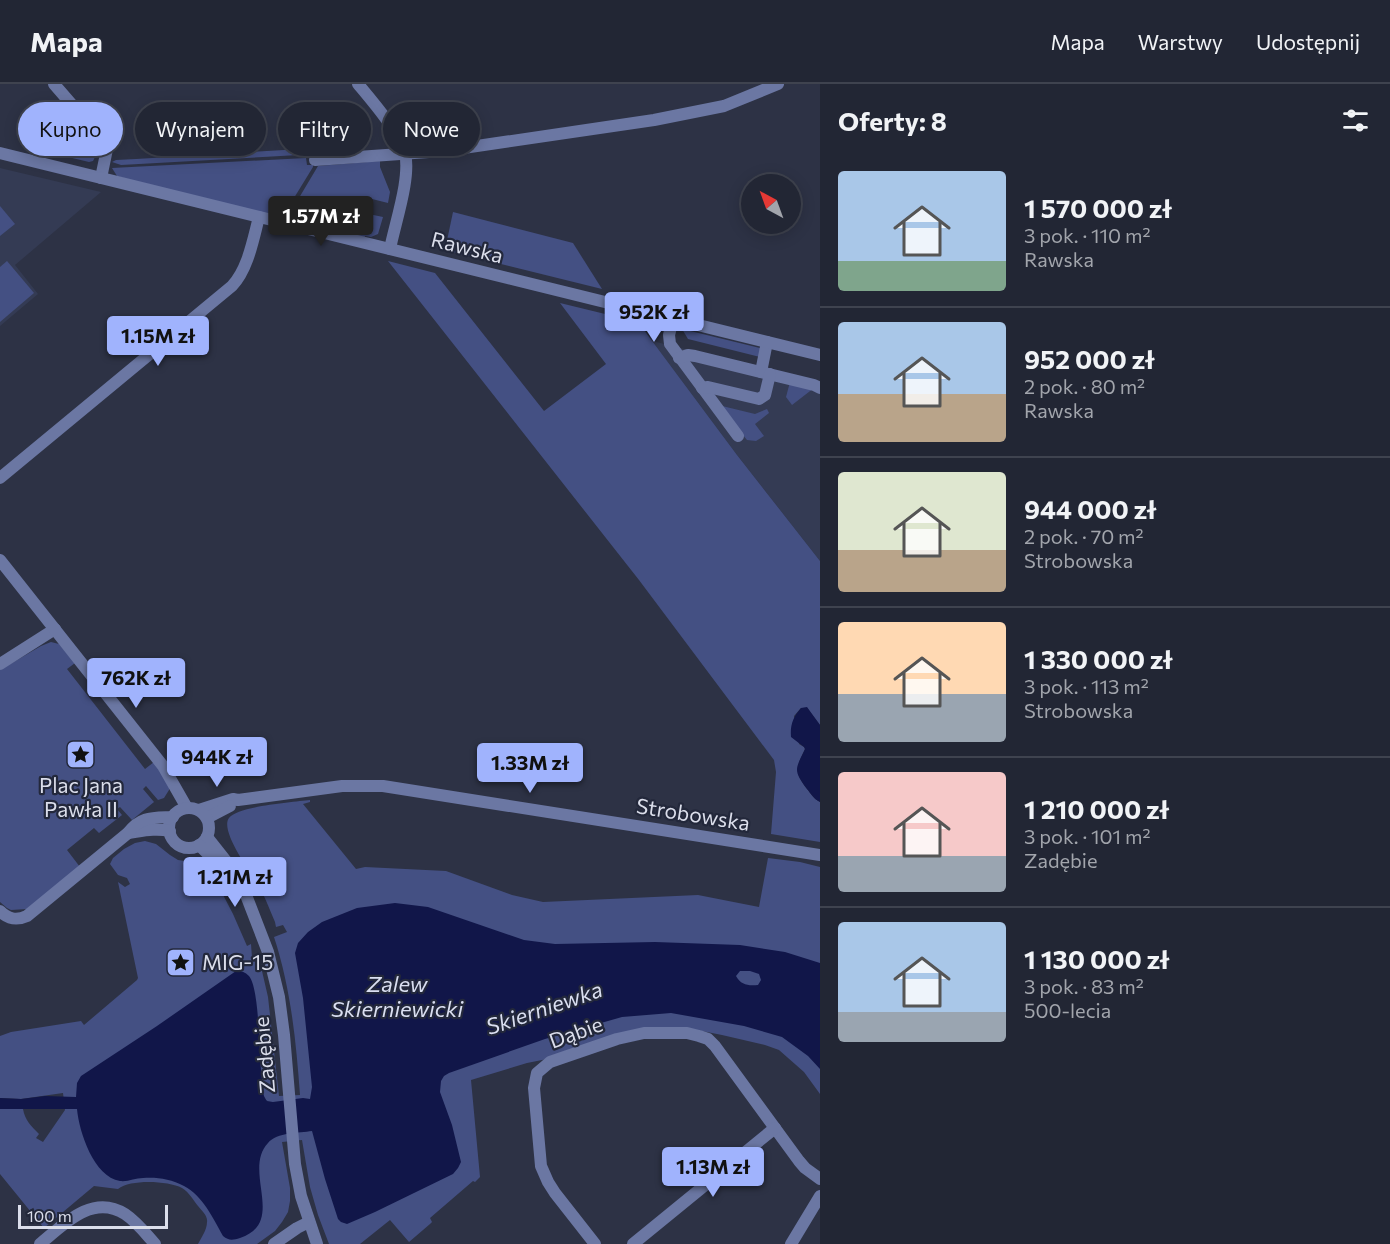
<!DOCTYPE html>
<html lang="pl">
<head>
<meta charset="utf-8">
<style>
  :root { --surface:#222634; --page:#2e3240; --text:#f1f3f6; --muted:#a2a5ac; --line:#3f434f; --accent:#a0b3fd }
  body { margin:0; font-family:Commissioner,sans-serif; background:var(--page); color:var(--text); height:100vh; display:flex; flex-direction:column; font-size:22px; white-space:nowrap }
  * { box-sizing:border-box; margin:0 }
  p { font-size:20px; color:var(--muted) }
  .icon { flex:none; width:33px; height:33px; fill:none; stroke:currentColor; stroke-width:2; stroke-linecap:round; stroke-linejoin:round }
  .map { position:relative; flex:1; overflow:hidden }
  .details { display:flex; flex-direction:column; background:var(--surface); width:570px }
  .details>* { flex:none }
  .top-card { position:absolute; left:18px; top:18px; width:570px; height:54px; display:flex; gap:12px }
  .needle { width:39px; rotate:319deg }
  .buttons { position:absolute; left:741px; top:90px; display:grid; gap:12px }
  .buttons a { display:grid; place-items:center; width:60px; height:60px; border-radius:50%; background:var(--surface); box-shadow:0 3px 15px #0003,0 0 0 2px var(--line); font-size:30px }
  .scale { position:absolute; left:18px; bottom:15px; width:150px; box-sizing:border-box; padding-left:6px; border:3px solid #dbdeeb; border-top:0; font-size:16px; line-height:21px; white-space:nowrap; color:#dbdeeb; -webkit-text-stroke:4px #23283b; paint-order:stroke }
  .price { position:absolute; translate:-50% -51px; padding:0 14px; border-radius:6px; background:var(--accent); color:#111; font-size:20px; line-height:39px; filter:drop-shadow(0 2px 3px #0008) }
  .price::after { content:''; position:absolute; left:50%; top:36px; width:18px; height:14px; margin-left:-9px; background:inherit; clip-path:polygon(0 0,100% 0,50% 100%) }
  .price.on { background:#222; color:#fff }
  ul { padding:0; list-style:none }
  li { display:flex; align-items:center; gap:18px; height:150px; padding:0 18px }
  li+li { border-top:2px solid var(--line) }
  li span { display:grid; place-items:center; flex:none; width:168px; height:120px; border-radius:6px; color:#555 }
  li>.icon { margin-inline-start:auto }
  span .icon { width:72px; height:72px; fill:#fffc; stroke-width:1 }
  li b { font-size:26px }
  h2 { display:flex; justify-content:space-between; align-items:center; height:72px; padding:0 18px; font-size:26px }
  .chip { padding:0 21px; border-radius:27px; background:var(--surface); box-shadow:0 3px 15px #0003,0 0 0 2px var(--line); font-size:21px; line-height:54px }
  .chip.on { background:var(--accent); color:#111 }
  header { display:flex; align-items:center; gap:36px; box-sizing:border-box; height:84px; padding:0 30px; background:var(--surface); border-bottom:2px solid var(--line) }
  header strong { font-size:28px }
  nav { display:flex; gap:33px; margin-inline-start:auto; font-size:21px }
  main { display:flex; flex:1; min-height:0 }
  .map>svg:first-child { display:block }
  .built { fill:#343b54 }
  .green { fill:#445083 }
  .water { fill:#111649; fill-rule:evenodd }
  .lines { fill:none; stroke-linecap:round; stroke-linejoin:round }
  .minor { stroke:#6b77a3; stroke-width:12 }
  .tertiary { stroke:#6b77a3; stroke-width:12 }
  .labels { text-anchor:middle; stroke-width:4.5; stroke-linejoin:round; paint-order:stroke }
  .street-label { font-size:21px; fill:#dbdeeb; stroke:#23283b }
  .poi-label { font-size:21px; fill:#dbdeeb; stroke:#23283b }
  .water-label { font-size:22px; font-style:italic; fill:#dadff1; stroke:#23283b }
</style>
</head>
<body>
<header>
<strong>Mapa</strong>
<nav><a>Mapa</a><a>Warstwy</a><a>Udostępnij</a></nav>
</header>
<main>
<div class="map">
<svg width="820" height="1160" viewBox="0 0 820 1160">
  <rect width="100%" height="100%" fill="#2d3245"/>
  <g class="built">
    <polygon points="0,84 101,108 15,181 38,210 0,242"/>
    <polygon points="652,257 820,298 820,477 737,371"/>
  </g>
  <g class="green">
    <polygon points="76,52 88,65 90,66 94,63 95,64 96,71 93,77 89,78 64,72"/>
    <polygon points="318,64 316,70 121,81 112,78 116,76 136,75"/>
    <polygon points="306,74 307,81 313,81 313,83 286,127 285,127 280,133 134,97 117,92 112,84"/>
    <polygon points="380,77 380,83 390,108 388,119 368,114 364,129 383,133 378,150 371,153 365,152 365,154 287,134 318,82"/>
    <polygon points="0,122 15,140 0,152"/>
    <polygon points="453,128 573,159 602,205 445,166"/>
    <polygon points="7,177 34,209 0,238 0,183"/>
    <path d="M388,177L435,189L544,327L606,280L560,219L638,238L737,371L820,477V641L807,624H801L794,632L799,660L804,663L805,665C796,684 794,687 807,705C811,710 814,715 820,718V758L771,750L776,688L774,676L639,496Z"/>
    <polygon points="682,245 760,264 760,273 688,255"/>
    <polygon points="790,298 814,304 792,321 786,313"/>
    <polygon points="718,321 755,330 767,325 769,329 755,340 764,352 756,357 747,356"/>
    <polygon points="51,558 59,560 75,579 67,585 145,685 154,678 169,701 169,706 164,714 158,716 146,702 143,705 154,718 132,736 120,723 117,725 122,731 99,749 94,744 67,766 80,783 27,825 11,826 7,824 0,818 0,586 41,562"/>
    <path d="M310,716V718L303,720L356,785L365,783L446,787L512,811L543,818L698,811L759,823L768,774L800,778L820,783V1010L804,988L779,966L765,961L722,951L697,946L655,944L547,975L527,979L471,996L480,1093L475,1098L473,1097L430,1134L432,1138L430,1140L409,1158L390,1136L360,1160H329L318,1131L310,1103L302,1056L282,1058L290,1104V1117L288,1128L282,1138L275,1147L257,1160H198C201,1154 207,1146 207,1138C208,1132 202,1127 198,1122C194,1117 189,1108 182,1104C168,1097 131,1095 118,1105L94,1102L44,1144L0,1090V1025H23C25,1036 31,1042 39,1050L36,1054L43,1058L65,1026L63,1009L21,1015L0,1014V952L11,948L81,937L84,941L137,896L138,894L118,798L125,803L130,800L127,794L118,791L110,780L113,774L124,765L135,759L145,757L156,760L170,771L178,776L198,779L220,805L233,830L247,862L251,860L252,874L262,887L268,913L279,1012L300,1011C296,957 291,905 274,853L287,848L283,841L276,843L275,838C270,827 266,815 260,804C253,792 219,747 229,734C238,722 294,718 310,716Z"/>
  </g>
  <g class="water">
    <path d="M807,623L820,641V718C814,715 811,710 807,705C793,686 795,686 805,665L804,663L791,653C790,641 793,633 801,624Z"/>
    <path d="M395,819L428,823L524,856L555,860L655,858L740,861L785,868L820,879V985L808,972L782,953L744,942L671,929L622,933L545,955L449,989L444,992L441,997L440,1008L452,1041L461,1078L458,1084L453,1090L375,1128L347,1140L341,1138L338,1135L325,1095L312,1047C299,1049 277,1048 268,1059C242,1087 287,1138 240,1154C233,1156 229,1157 223,1152C213,1134 203,1112 184,1102C171,1095 157,1093 143,1094C135,1094 128,1098 120,1097C94,1093 79,1048 77,1025H0V1014L21,1015L45,1012L76,1013L77,999L81,992L157,942L236,887C242,887 245,888 249,892C260,905 259,975 262,995C263,1001 262,1009 265,1014C267,1018 268,1017 273,1018L303,1014L310,1015L312,1003L303,914L295,869L298,859L308,848L322,838L357,824ZM740,887H750L759,890L761,896L758,901C748,902 741,901 736,892Z"/>
  </g>
  <g class="lines">
    <g class="minor">
      <polyline points="54,0 106,60 107,65 101,94"/>
      <polyline points="315,76 443,67 654,36 724,22 778,0"/>
      <polyline points="673,235 669,251 670,260 738,352"/>
      <polyline points="679,274 688,271 695,272 814,301 820,304"/>
      <polyline points="761,288 767,258"/>
      <polyline points="702,304 708,303 759,315 765,311 770,290"/>
      <path d="M0,394L232,202C248,185 253,156 259,133"/>
      <polyline points="0,580 55,545"/>
      <polyline points="199,726 233,715 238,716 342,702 383,702 820,771"/>
      <polyline points="207,734 230,722"/>
      <polyline points="595,1160 555,1109 548,1098 541,1082 534,1004 537,989 550,978 617,955 644,949 687,949 699,952 708,955 715,962 799,1077 805,1084 820,1095"/>
      <polyline points="633,1160 775,1044"/>
      <polyline points="791,1160 820,1112"/>
    </g>
    <g class="tertiary">
      <path d="M358,0C373,18 399,48 405,69C411,94 395,139 390,165"/>
      <polyline points="0,69 820,271"/>
      <polyline points="0,476 163,682 187,724"/>
      <circle cx="189" cy="744" r="20"/>
      <path d="M128,749C143,747 155,744 170,747"/>
      <polyline points="207,753 226,777 228,785 246,811 268,868 279,913 284,951 295,1080 301,1112 317,1160"/>
      <polyline points="199,761 219,781 228,785"/>
      <path d="M0,827C8,835 16,837 27,832L128,749C141,732 153,734 173,733"/>
      <path d="M40,1160C63,1141 92,1109 125,1130C137,1138 146,1150 155,1160"/>
      <polyline points="274,1160 297,1144 309,1138"/>
    </g>
  </g>
  <defs>
    <symbol id="sight-square" viewBox="-11 -11 22 22"><rect x="-9" y="-9" width="18" height="18" rx="4" fill="#a0b3fd" stroke="#23283b"/><path d="M0-6L1.8-2.2L6-1.7L2.9 1.2L3.7 5.4L0 3.3L-3.7 5.4L-2.9 1.2L-6-1.7L-1.8-2.2Z" fill="#111"/></symbol>
  </defs>
  <g fill-rule="evenodd">
    <use href="#sight-square" x="64" y="654" width="33" height="33"/>
    <use href="#sight-square" x="164" y="862" width="33" height="33"/>
  </g>
  <g class="labels">
    <g class="street-label">
      <text transform="translate(467 164) rotate(14)" y="7">Rawska</text>
      <text transform="translate(693 731) rotate(9)" y="7">Strobowska</text>
      <text transform="translate(576 949) rotate(-20)" y="7">Dąbie</text>
      <text transform="translate(265 971) rotate(-95)" y="7">Zadębie</text>
    </g>
    <g class="poi-label">
      <text x="81" y="709">Plac Jana<tspan x="81" dy="24">Pawła II</tspan></text>
      <text x="202" y="886" text-anchor="start">MIG-15</text>
    </g>
    <g class="water-label">
      <text x="397" y="908">Zalew<tspan x="397" dy="25">Skierniewicki</tspan></text>
      <text transform="translate(544 924) rotate(-19)" y="8">Skierniewka</text>
    </g>
  </g>
</svg>
<div class="buttons">
<a><svg class="needle" viewBox="-14 -14 28 28"><path d="M0-13l5 13h-10z" fill="#e53935"/><path d="M0 13l5-13h-10z" fill="#a2a5ac"/></svg></a>
</div>
<div class="scale">100 m</div>
<b class="price on" style="left:321px;top:163px">1.57M zł</b>
<b class="price" style="left:654px;top:259px">952K zł</b>
<b class="price" style="left:158px;top:283px">1.15M zł</b>
<b class="price" style="left:136px;top:625px">762K zł</b>
<b class="price" style="left:217px;top:704px">944K zł</b>
<b class="price" style="left:530px;top:710px">1.33M zł</b>
<b class="price" style="left:235px;top:824px">1.21M zł</b>
<b class="price" style="left:713px;top:1114px">1.13M zł</b>
<div class="top-card">
<a class="chip on">Kupno</a>
<a class="chip">Wynajem</a>
<a class="chip">Filtry</a>
<a class="chip">Nowe</a>
</div>
</div>
<section class="details">
<h2>Oferty: 8<svg class="icon" aria-label="filters" viewBox="0 0 24 24"><path d="M4 7h16M4 17h16"/><circle cx="9" cy="7" r="2"/><circle cx="15" cy="17" r="2"/></svg></h2>
<ul>
<li><span style="background:linear-gradient(#a9c7e8 75%,#7fa58c 0)"><svg class="icon" aria-label="home" viewBox="0 0 24 24"><path d="M3 11l9-7 9 7M6 9v11h12V9"/></svg></span><div><b>1 570 000 zł</b><p>3 pok. · 110 m²</p><p>Rawska</p></div></li>
<li><span style="background:linear-gradient(#a9c7e8 60%,#b9a48a 0)"><svg class="icon" aria-label="home" viewBox="0 0 24 24"><path d="M3 11l9-7 9 7M6 9v11h12V9"/></svg></span><div><b>952 000 zł</b><p>2 pok. · 80 m²</p><p>Rawska</p></div></li>
<li><span style="background:linear-gradient(#dfe7d0 65%,#b9a48a 0)"><svg class="icon" aria-label="home" viewBox="0 0 24 24"><path d="M3 11l9-7 9 7M6 9v11h12V9"/></svg></span><div><b>944 000 zł</b><p>2 pok. · 70 m²</p><p>Strobowska</p></div></li>
<li><span style="background:linear-gradient(#ffd9b3 60%,#9aa5b1 0)"><svg class="icon" aria-label="home" viewBox="0 0 24 24"><path d="M3 11l9-7 9 7M6 9v11h12V9"/></svg></span><div><b>1 330 000 zł</b><p>3 pok. · 113 m²</p><p>Strobowska</p></div></li>
<li><span style="background:linear-gradient(#f6c9c9 70%,#9aa5b1 0)"><svg class="icon" aria-label="home" viewBox="0 0 24 24"><path d="M3 11l9-7 9 7M6 9v11h12V9"/></svg></span><div><b>1 210 000 zł</b><p>3 pok. · 101 m²</p><p>Zadębie</p></div></li>
<li><span style="background:linear-gradient(#a9c7e8 75%,#9aa5b1 0)"><svg class="icon" aria-label="home" viewBox="0 0 24 24"><path d="M3 11l9-7 9 7M6 9v11h12V9"/></svg></span><div><b>1 130 000 zł</b><p>3 pok. · 83 m²</p><p>500-lecia</p></div></li>
</ul>
</section>
</main>
</body>
</html>
